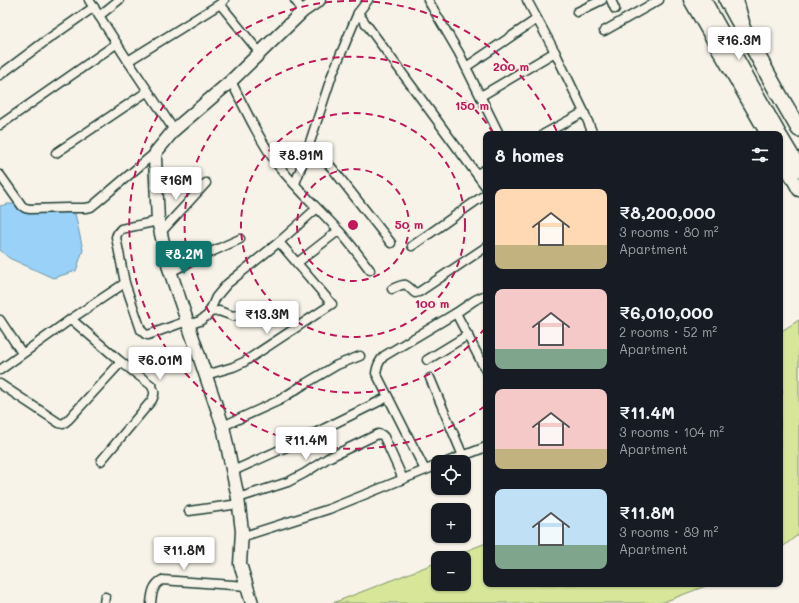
<!DOCTYPE html>
<html lang="en">
<head>
<meta charset="utf-8">
<style>
  :root { --surface:#171b24; --page:#242831; --text:#f1f3f6; --muted:#9ea1a6; --accent:#0f766e }
  body { margin:0; font-family:Mali,sans-serif; background:var(--page); color:var(--text); height:100vh; display:flex; flex-direction:column; font-size:15px; white-space:nowrap }
  * { box-sizing:border-box; margin:0 }
  p { font-size:13px; color:var(--muted) }
  .icon { flex:none; width:22px; height:22px; fill:none; stroke:currentColor; stroke-width:2; stroke-linecap:round; stroke-linejoin:round }
  .map { position:relative; flex:1; overflow:hidden }
  .sheet { position:absolute; left:483px; top:131px; width:300px; height:456px; display:flex; flex-direction:column; background:var(--surface); border-radius:8px; box-shadow:0 1px 3px #0004 }
  .sheet>* { flex:none }
  .controls { position:absolute; left:431px; top:455px; display:grid; gap:8px }
  .controls a { display:grid; place-items:center; width:40px; height:40px; border-radius:8px; background:var(--surface); box-shadow:0 1px 3px #0004; font-size:20px }
  .price { position:absolute; translate:-50% -34px; padding:0 9px; border-radius:4px; background:#fff; color:#222; font-size:13px; line-height:26px; filter:drop-shadow(0 1px 2px #0008) }
  .price::after { content:''; position:absolute; left:50%; top:24px; width:12px; height:9px; margin-left:-6px; background:inherit; clip-path:polygon(0 0,100% 0,50% 100%) }
  .price.on { background:var(--accent); color:#fff }
  ul { padding:0; list-style:none }
  li { display:flex; align-items:center; gap:12px; height:100px; padding:0 12px }
  li span { display:grid; place-items:center; flex:none; width:112px; height:80px; border-radius:8px; color:#555 }
  li>.icon { margin-inline-start:auto }
  span .icon { width:48px; height:48px; fill:#fffc; stroke-width:1 }
  li b { font-size:17px }
  h2 { display:flex; justify-content:space-between; align-items:center; height:48px; padding:0 12px; font-size:17px }
  .map>svg:first-child { display:block }
  .green { fill:#d7e699; stroke:#7b9266 }
  .water { fill:#99d1f8; stroke:#6896aa }
  .lines { fill:none; stroke-linecap:round; stroke-linejoin:round }
  .street-casing { stroke:#1f3d34; stroke-width:11 }
  .secondary-casing { stroke:#1f3d34; stroke-width:15 }
  .highway-casing { stroke:#1f3d34; stroke-width:18 }
  .street { stroke:#f7f3e8; stroke-width:8 }
  .secondary { stroke:#f7f3e8; stroke-width:12 }
  .highway { stroke:#f7f3e8; stroke-width:15 }
  .ring { fill:none; stroke:#c2185b; stroke-width:2; stroke-dasharray:7 5 }
  .centre { fill:#c2185b; stroke:#f7f3e8; stroke-width:2 }
  .ring-label { font-size:12px; text-anchor:middle; font-weight:bold; fill:#c2185b; stroke:#f7f3e8; stroke-width:3.5; stroke-linejoin:round; paint-order:stroke }
</style>
</head>
<body>
<div class="map">
<svg width="799" height="603" viewBox="0 0 799 603">
  <rect width="100%" height="100%" fill="#f7f3e8"/>
  <filter id="ink" filterUnits="userSpaceOnUse"><feTurbulence type="fractalNoise" baseFrequency=".025" numOctaves="2"/><feDisplacementMap in="SourceGraphic" scale="8" xChannelSelector="R" yChannelSelector="G"/><feConvolveMatrix kernelMatrix="1 2 1 2 8 2 1 2 1" color-interpolation-filters="sRGB"/></filter>
  <g filter="url(#ink)">
    <g class="green">
      <polygon points="799,320 799,534 780,549 780,396 783,392 780,387 780,332"/>
      <polygon points="486,543 486,584 711,584 661,603 333,603 438,562 438,584 464,584 464,558 448,558"/>
    </g>
    <polygon class="water" points="8,204 73,204 83,250 76,271 53,278 9,258 0,250 0,206"/>
    <g class="lines">
      <defs>
        <g id="street">
          <polyline points="89,0 128,61 174,130"/>
          <polyline points="295,0 303,11"/>
          <polyline points="428,0 459,53 499,134"/>
          <polyline points="527,0 555,52 584,112 593,134"/>
          <polyline points="611,0 615,9"/>
          <polyline points="220,4 260,53"/>
          <polyline points="577,12 602,0"/>
          <polyline points="358,13 486,187"/>
          <polyline points="99,16 119,0"/>
          <polyline points="604,31 659,0"/>
          <polyline points="128,61 220,4 224,0"/>
          <polyline points="466,67 537,19"/>
          <polyline points="0,75 44,42 94,7"/>
          <path d="M231,81C245,109 259,139 277,164C296,188 319,209 340,232C351,244 360,257 370,270"/>
          <polyline points="481,96 555,52"/>
          <polyline points="0,125 116,44"/>
          <polyline points="544,134 584,112"/>
          <polyline points="309,145 332,168 391,243"/>
          <polyline points="56,153 148,91"/>
          <polyline points="477,174 486,169"/>
          <polyline points="0,175 22,206 25,208 30,209 67,208 85,208 91,207 96,203 156,152"/>
          <polyline points="295,184 309,145 332,75 358,13 368,0"/>
          <path d="M158,221L121,229C118,232 117,233 116,237L125,283L141,330L145,334L148,335L187,321"/>
          <polyline points="161,232 206,183"/>
          <polyline points="412,246 486,194"/>
          <polyline points="297,263 338,231"/>
          <polyline points="170,272 211,252 240,239"/>
          <path d="M392,289C407,283 403,282 415,293L419,292L486,247"/>
          <polyline points="210,312 219,311 233,316 263,309"/>
          <polyline points="456,313 486,371"/>
          <path d="M71,319L121,362L151,385C155,391 155,394 152,400L101,461"/>
          <polyline points="0,320 22,353"/>
          <polyline points="188,325 200,321 208,315 216,297 227,284 279,242 316,209"/>
          <polyline points="427,360 468,335"/>
          <polyline points="0,370 71,319 125,283"/>
          <polyline points="206,375 233,367 244,362 332,304 279,242"/>
          <polyline points="430,378 463,456"/>
          <polyline points="0,384 59,423 63,424 68,420 121,362"/>
          <polyline points="223,426 278,401 303,385 337,365 360,356"/>
          <polyline points="447,462 486,447"/>
          <path d="M425,470L376,373C377,366 379,361 384,356L456,313L475,300L486,295"/>
          <polyline points="233,471 293,444 388,397"/>
          <polyline points="238,498 288,482 305,473 328,458 378,434 382,435 384,437 403,479"/>
          <polyline points="189,511 239,504"/>
          <polyline points="241,537 329,509 438,465"/>
          <polyline points="104,603 105,597"/>
          <path d="M151,603C152,593 153,585 162,580L247,586"/>
        </g>
        <g id="secondary">
          <polyline points="690,0 767,134"/>
          <polyline points="737,0 743,22"/>
          <polyline points="780,156 799,190"/>
          <polyline points="252,603 240,564 242,531 238,498 223,426 169,268 158,221 155,158 156,152 174,130 231,81 303,11 319,0"/>
        </g>
        <g id="highway">
          <polyline points="703,0 778,134"/>
          <polyline points="727,0 777,91 799,129"/>
          <polyline points="780,137 799,169"/>
        </g>
      </defs>
      <use href="#street" class="street-casing"/>
      <use href="#secondary" class="secondary-casing"/>
      <use href="#highway" class="highway-casing"/>
      <use href="#street" class="street"/>
      <use href="#secondary" class="secondary"/>
      <use href="#highway" class="highway"/>
    </g>
  </g>
  <g class="ring">
    <circle cx="353" cy="225" r="56"/>
    <circle cx="353" cy="225" r="112"/>
    <path d="M485 328A168 168 0 1 1 494 134"/>
    <path d="M485 406A224 224 0 1 1 558 134"/>
  </g>
  <circle cx="353" cy="225" r="6" class="centre"/>
  <g class="ring-label">
    <text x="511" y="71">200 m</text>
    <text x="472" y="110">150 m</text>
    <text x="409" y="229">50 m</text>
    <text x="432" y="308">100 m</text>
  </g>
</svg>
<div class="controls">
<a><svg class="icon" aria-label="locate" viewBox="0 0 24 24"><circle cx="12" cy="12" r="6"/><path d="M12 2v4M12 18v4M2 12h4M18 12h4"/></svg></a>
<a>+</a>
<a>−</a>
</div>
<b class="price" style="left:739px;top:61px">₹16.3M</b>
<b class="price" style="left:301px;top:176px">₹8.91M</b>
<b class="price" style="left:176px;top:201px">₹16M</b>
<b class="price on" style="left:184px;top:275px">₹8.2M</b>
<b class="price" style="left:267px;top:335px">₹13.3M</b>
<b class="price" style="left:160px;top:381px">₹6.01M</b>
<b class="price" style="left:306px;top:461px">₹11.4M</b>
<b class="price" style="left:184px;top:571px">₹11.8M</b>
<section class="sheet">
<h2>8 homes<svg class="icon" aria-label="filters" viewBox="0 0 24 24"><path d="M4 7h16M4 17h16"/><circle cx="9" cy="7" r="2"/><circle cx="15" cy="17" r="2"/></svg></h2>
<ul>
<li><span style="background:linear-gradient(#ffd9b3 70%,#c2b280 0)"><svg class="icon" aria-label="home" viewBox="0 0 24 24"><path d="M3 11l9-7 9 7M6 9v11h12V9"/></svg></span><div><b>₹8,200,000</b><p>3 rooms · 80 m²</p><p>Apartment</p></div></li>
<li><span style="background:linear-gradient(#f6c9c9 75%,#7fa58c 0)"><svg class="icon" aria-label="home" viewBox="0 0 24 24"><path d="M3 11l9-7 9 7M6 9v11h12V9"/></svg></span><div><b>₹6,010,000</b><p>2 rooms · 52 m²</p><p>Apartment</p></div></li>
<li><span style="background:linear-gradient(#f6c9c9 75%,#c2b280 0)"><svg class="icon" aria-label="home" viewBox="0 0 24 24"><path d="M3 11l9-7 9 7M6 9v11h12V9"/></svg></span><div><b>₹11.4M</b><p>3 rooms · 104 m²</p><p>Apartment</p></div></li>
<li><span style="background:linear-gradient(#bfe0f5 70%,#7fa58c 0)"><svg class="icon" aria-label="home" viewBox="0 0 24 24"><path d="M3 11l9-7 9 7M6 9v11h12V9"/></svg></span><div><b>₹11.8M</b><p>3 rooms · 89 m²</p><p>Apartment</p></div></li>
</ul>
</section>
</div>
</body>
</html>
